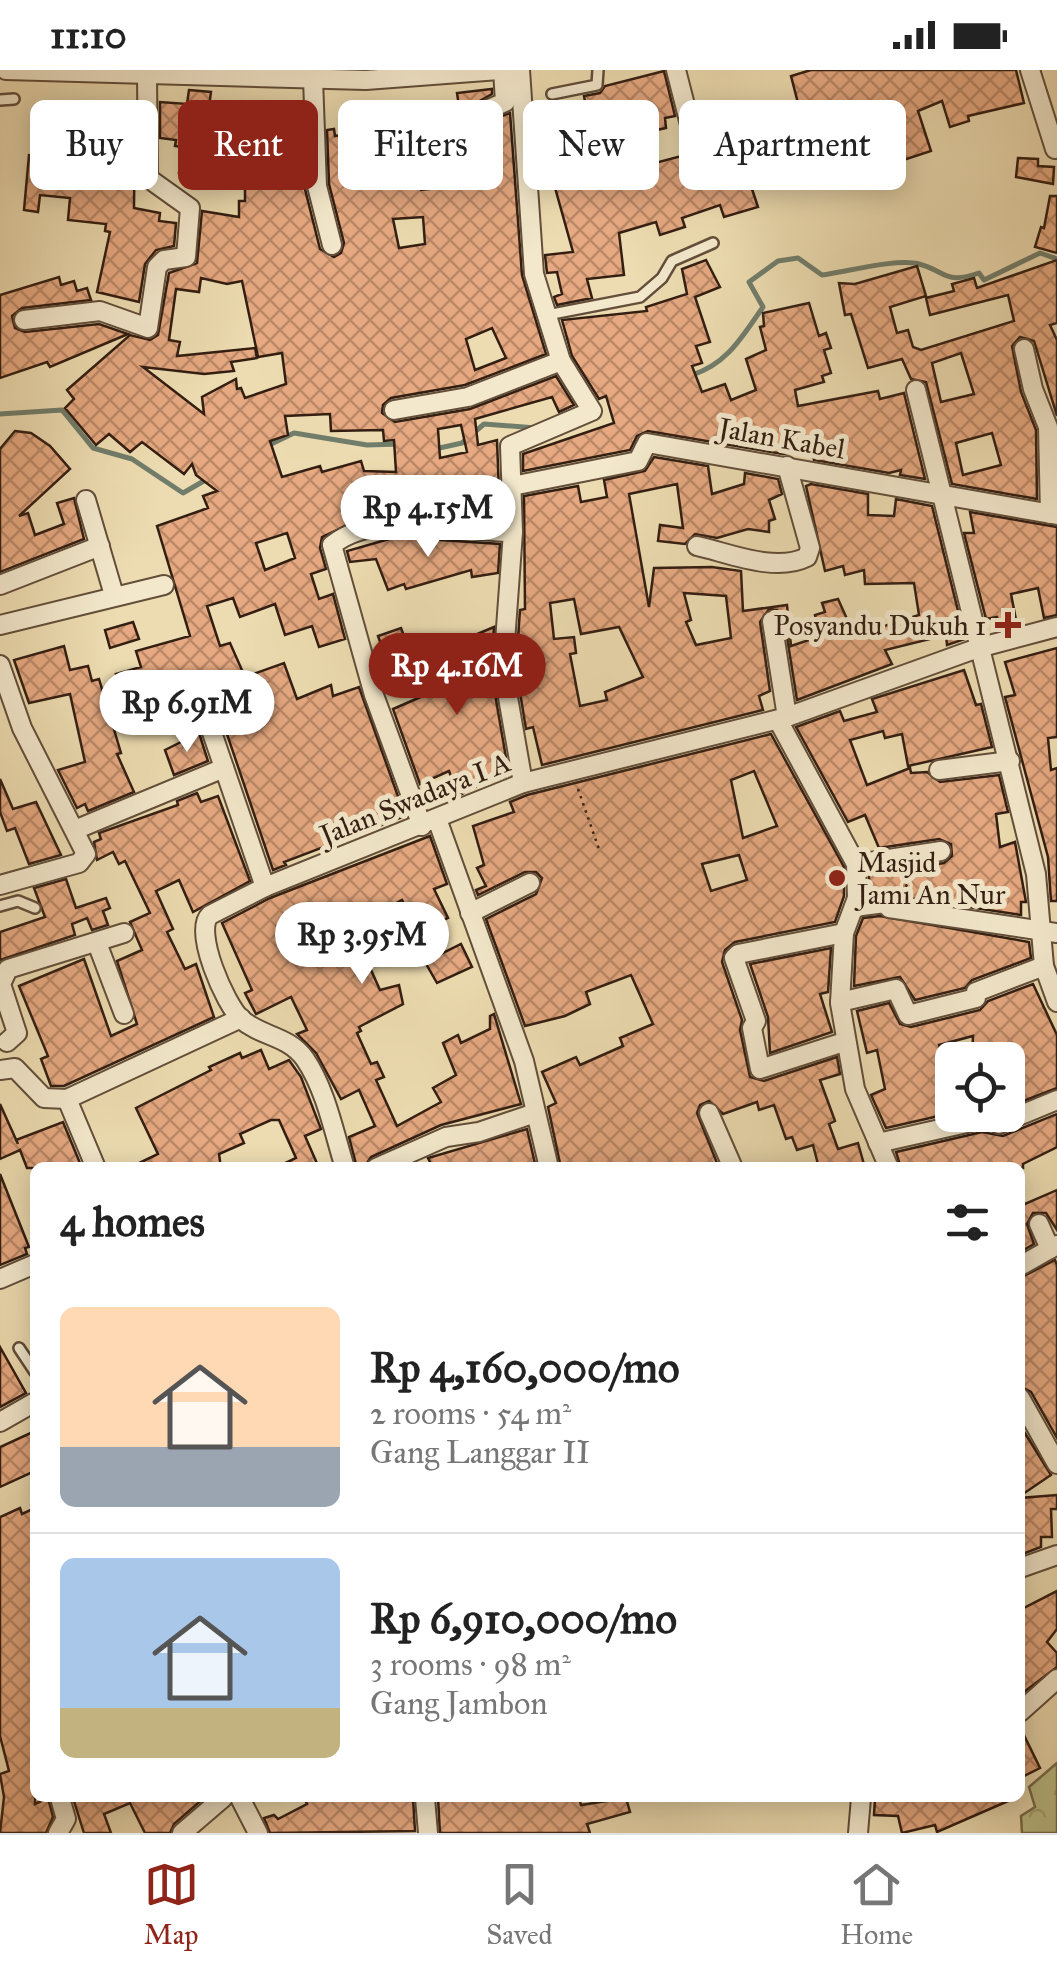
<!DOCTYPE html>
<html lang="en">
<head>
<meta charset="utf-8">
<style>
  :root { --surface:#fff; --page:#f6f6f6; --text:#222; --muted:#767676; --line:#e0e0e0; --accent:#8f2418 }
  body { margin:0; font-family:"IM FELL Great Primer",serif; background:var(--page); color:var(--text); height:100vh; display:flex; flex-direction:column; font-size:38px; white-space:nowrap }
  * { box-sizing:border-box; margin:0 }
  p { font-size:32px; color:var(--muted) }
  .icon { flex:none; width:55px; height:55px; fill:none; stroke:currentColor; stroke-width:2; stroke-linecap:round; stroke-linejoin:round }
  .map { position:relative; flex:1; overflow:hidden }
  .details { position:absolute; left:30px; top:1092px; width:995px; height:640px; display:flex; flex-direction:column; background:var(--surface); border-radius:15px; box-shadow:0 5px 25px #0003 }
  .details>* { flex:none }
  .banner { position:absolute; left:30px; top:30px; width:998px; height:90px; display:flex; gap:20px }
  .tools { position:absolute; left:935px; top:972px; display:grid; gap:20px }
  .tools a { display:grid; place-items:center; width:90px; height:90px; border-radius:15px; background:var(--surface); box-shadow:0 5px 25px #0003; font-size:50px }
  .price { position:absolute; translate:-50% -85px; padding:0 22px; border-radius:35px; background:#fff; color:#222; font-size:32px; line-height:65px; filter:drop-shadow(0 2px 5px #0008) }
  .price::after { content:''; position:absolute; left:50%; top:60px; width:30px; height:22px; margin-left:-15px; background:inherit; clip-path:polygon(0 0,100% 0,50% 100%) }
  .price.active { background:var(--accent); color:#fff }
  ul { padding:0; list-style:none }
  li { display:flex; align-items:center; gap:30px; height:250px; padding:0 30px }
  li+li { border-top:2px solid var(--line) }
  li span { display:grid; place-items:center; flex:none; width:280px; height:200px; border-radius:15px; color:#555 }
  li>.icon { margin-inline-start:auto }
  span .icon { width:120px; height:120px; fill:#fffc; stroke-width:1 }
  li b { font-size:42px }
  h2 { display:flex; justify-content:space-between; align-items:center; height:120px; padding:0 30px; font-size:42px }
  .chip { padding:0 35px; border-radius:15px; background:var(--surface); box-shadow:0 5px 25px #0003; font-size:35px; line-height:90px }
  .chip.active { background:var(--accent); color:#fff }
  .status { display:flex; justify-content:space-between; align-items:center; height:70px; padding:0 50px; background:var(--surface); direction:ltr }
  .status svg { height:28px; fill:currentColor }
  .dock { display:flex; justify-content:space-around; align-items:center; height:140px; border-top:2px solid var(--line); background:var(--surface); font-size:28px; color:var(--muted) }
  .dock a { display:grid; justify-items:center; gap:5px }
  .dock .active { color:var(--accent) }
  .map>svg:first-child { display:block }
  .forest { fill:url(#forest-crowns); stroke:#786e4d; stroke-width:2.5 }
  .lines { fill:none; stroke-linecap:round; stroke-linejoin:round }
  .stream { stroke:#717d6b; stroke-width:5 }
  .building { fill:url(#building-cross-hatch); stroke:#331e12; stroke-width:2.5; fill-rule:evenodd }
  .lane-casing { stroke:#624e3a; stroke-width:14 }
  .street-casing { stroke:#624e3a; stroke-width:22 }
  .path { stroke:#331e12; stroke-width:2.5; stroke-dasharray:2.5 5; stroke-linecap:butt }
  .lane { stroke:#f3e8cc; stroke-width:9 }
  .street { stroke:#f3e8cc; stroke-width:18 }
  .poi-dot { fill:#8f2418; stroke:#f3e8cc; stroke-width:4 }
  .labels { text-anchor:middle; stroke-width:10; stroke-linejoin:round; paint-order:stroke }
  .street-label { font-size:28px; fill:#331e12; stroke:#f3e8cc }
  .poi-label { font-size:28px; fill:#331e12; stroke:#f3e8cc; text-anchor:end }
</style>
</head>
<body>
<div class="status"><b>11:10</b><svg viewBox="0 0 49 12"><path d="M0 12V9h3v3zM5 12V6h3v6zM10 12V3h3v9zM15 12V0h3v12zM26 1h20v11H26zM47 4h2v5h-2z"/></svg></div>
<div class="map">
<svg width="1057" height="1763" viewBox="0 0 1057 1763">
  <defs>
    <pattern id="forest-crowns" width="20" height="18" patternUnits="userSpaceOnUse" patternTransform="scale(2.5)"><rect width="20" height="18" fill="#bdbf88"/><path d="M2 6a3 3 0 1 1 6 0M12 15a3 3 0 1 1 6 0" fill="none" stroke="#a3a474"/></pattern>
    <pattern id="building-cross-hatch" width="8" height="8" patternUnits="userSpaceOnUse" patternTransform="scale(2.5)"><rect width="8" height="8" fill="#e6a981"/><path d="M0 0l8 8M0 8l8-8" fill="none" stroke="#bb8968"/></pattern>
  </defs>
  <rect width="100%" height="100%" fill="#eddcb1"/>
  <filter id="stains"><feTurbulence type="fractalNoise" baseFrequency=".002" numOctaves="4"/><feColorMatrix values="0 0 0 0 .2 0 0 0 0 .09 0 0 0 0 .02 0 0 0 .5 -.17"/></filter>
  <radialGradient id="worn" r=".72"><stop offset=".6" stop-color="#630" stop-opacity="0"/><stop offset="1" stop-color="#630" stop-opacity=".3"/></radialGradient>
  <polygon class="forest" points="1057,1693 1057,1763 1022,1763 1021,1746 1035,1737 1029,1717"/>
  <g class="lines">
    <g class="stream">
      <path d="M692,305C727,294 742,267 763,237L749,212L778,191L798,188L822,205C845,202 897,188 919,194C946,201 944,215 979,203L984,210L1040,183L1057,189"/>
      <polyline points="0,344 62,340 93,378 132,389 183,423 209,408"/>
      <polyline points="265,377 294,363 367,375 400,374"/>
      <polyline points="435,379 462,373 484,354 536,358"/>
    </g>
  </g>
  <g class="building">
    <polygon points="811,0 1016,0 1024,33 968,46 969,51 950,57 942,31 918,41 931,81 873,100 871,93 847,101 839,78 831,81 829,76 745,98 758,137 724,147 720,135 682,148 685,157 660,165 656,152 619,163 624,205 587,209 592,228 557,235 554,227 562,224 557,202 547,203 545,185 573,182 554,114 557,113 553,84 569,81 563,41 586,37 584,26 600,23 605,16 664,1 675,46 665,48 666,58 639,64 644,96 685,85 699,94 709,84 704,58 798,33 791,6"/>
    <path d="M492,19V24L478,32L477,43L489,51L510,43L522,205L546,284L465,315L391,328L383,335L382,343L395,352L470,339L556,306L574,335L559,342L552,327L475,349L478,375L497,370L500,449L462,446L461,424L425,429L427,443L369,445L322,467L320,478L326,499L311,504L319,529L333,524L345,569L319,577L312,556L285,565L275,534L240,547L233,528L207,536L220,576L230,573L245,607L284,593L297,629L331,615L333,626L359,617L405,746L284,792L286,795L273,800L207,605L168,617L171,626L150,634L154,643L137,650L116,604L141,597L136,581L190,566L157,456L208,438L203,426L217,421L196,405L192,394L184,404L142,372L130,382L109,364L96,375L65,338L74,329L67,320L130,265L150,270L158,265L169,203L197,193L202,141L239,147V131H245V40L302,42L305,119L320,179L334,187L341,183L344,173L329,114L327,60L334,59L335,66L359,62L366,101L391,96L384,47L410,44L421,120L458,116L454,83L444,84L439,46L460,43L457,23ZM423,147L425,174L399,178L393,149ZM201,208L227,214L242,211L258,287L282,283L286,314L245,328L241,318L237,319L236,309L202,327L204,344L143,297L204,304L234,301L231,292L257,288L255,278L177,286L180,272L169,270L176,219L199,222ZM492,258L506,288L475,300L466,269ZM330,344L331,361L383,360L384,371L394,370L396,402L364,401L361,391L322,402L320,396L282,407L270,371L288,365L285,346ZM461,355L467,382L440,388L438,359ZM287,463L295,488L265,500L256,473Z"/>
    <polygon points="189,20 211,22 209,37 227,39 220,108 179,103 182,77 175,76 176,70 160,68 160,32 187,34"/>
    <path d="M84,33H120V39H135L134,138L160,143L159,151L176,153L174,176L156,180L145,194L139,232L97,222L110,162L105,161L106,154L68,150L70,128L40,125L38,142L24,140L29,85L63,88L66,70L81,72ZM96,70L120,72L118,119L89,117Z"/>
    <polygon points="1018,88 1038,89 1038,96 1054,97 1053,114 1016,107"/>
    <polygon points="1050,126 1057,126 1057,183 1035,177 1041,157 1044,158"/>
    <polygon points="706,190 720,217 695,227 710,272 696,276 702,293 692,296 702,322 725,314 731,330 756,320 746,289 766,280 760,257 764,256 763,243 809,233 819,266 826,263 831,278 824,280 831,303 822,306 824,312 795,320 798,336 878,321 880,329 904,323 925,409 900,405 901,400 889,403 814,390 811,379 783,384 648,361 637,366 630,380 523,401 523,384 614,353 606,326 599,329 572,286 562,250 647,241 646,237 687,224 682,199"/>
    <path d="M1057,190V253L1050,255L1057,270V346L1034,271L1020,267L1012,276L1021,322L1036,360L1037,429L952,414L926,312L911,309L902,289L868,298L851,244L845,245L839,213L855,214L917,196L926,226L890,237L897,263L908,260L913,277L921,280L1014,251L1008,225L930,245L926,228L954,221L952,214L974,208L977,218ZM961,283L974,324L941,332L932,293ZM992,363L1001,395L963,405L956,373Z"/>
    <polygon points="59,207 61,215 74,211 77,221 87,218 91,230 22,238 12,246 15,258 25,262 99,254 128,264 50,297 47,292 0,308 0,225"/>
    <polygon points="15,361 31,363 50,376 70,399 19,446 28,443 35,465 64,454 57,433 74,428 84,469 0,502 0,379"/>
    <path d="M654,387L708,396L712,424L744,414L745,403L778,409L782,424L769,430L775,449L769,451V462L748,459L717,468L695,464L685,474L658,471L660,455L683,458L677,414L629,424L649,537L654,498L712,497L741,501L743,541L787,535L791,576L821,566L815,545L825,542L822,533L838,529L852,560L869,553L872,560L919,545L914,513L865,514L864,500L845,505L843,496L825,501L806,416L811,414L868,424V445L894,446L896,429L932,436L965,569L947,575L946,565L885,580L892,594L797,630L784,548L777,540L769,539L760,552L770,621L759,626L763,640L542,695L533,657L526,659L516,598L520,540L525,539L524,426L578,416L581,432L607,427L604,410L645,401ZM684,523L726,526L731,568L696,575L686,552L691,550ZM574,529L581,564L619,557L643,607L605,622L607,630L580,636L570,584L576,583L574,567L554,569L550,533Z"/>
    <polygon points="970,442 1057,457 1057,545 1044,548 1038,518 1011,524 1017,555 1000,559 997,547 986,549 964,463 974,463"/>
    <polygon points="396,467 500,474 498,503 472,507 471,500 406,519 404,514 388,520 376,489 350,492 347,481"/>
    <polygon points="133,552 139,569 110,578 105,560"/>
    <polygon points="494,557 491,601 509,705 501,708 500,704 458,726 449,701 420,714 393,639 439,619 425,586"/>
    <polygon points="401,558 409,580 386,588 378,566"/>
    <polygon points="64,576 70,600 88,596 92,611 99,609 121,683 117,684 134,722 88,741 85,734 77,738 58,700 85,692 70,624 29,633 14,590"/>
    <polygon points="1057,578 1057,667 1048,668 1051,700 1057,698 1057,831 1051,831 1048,787 1005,627 1015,625 1005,592"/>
    <polygon points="964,600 976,635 981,634 992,677 908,696 902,664 885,668 883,661 850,670 867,715 910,698 911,703 927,702 940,712 999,705 1008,742 996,744 1000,777 1015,772 1026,832 1021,832 1021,845 896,826 889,821 869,822 869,805 944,793 952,786 951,774 939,769 879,778 865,745 848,752 796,657 840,641 844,651 877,642 872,629"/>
    <polygon points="199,663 208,691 174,705 165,680"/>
    <path d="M771,664L844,797V826L835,852L735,872L725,880L722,892L742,950L740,960L750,1007L764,1011L837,987L840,1004L820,1010L835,1051L829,1054L838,1079L858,1073L865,1098H819L813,1075L797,1080L792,1067L786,1069L774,1035L759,1040L757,1032L723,1044L709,1031L700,1035L697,1043L719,1098H561L548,1037L556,1033L542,1002L576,987L580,995L623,976L620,968L653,954L631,905L586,922L590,934L565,946L525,956L486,849L536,824L542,808L536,802H525L478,825L476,820L486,816L477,798L484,795L473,756L514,742L510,732L527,725ZM754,701L777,756L743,768L731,710ZM739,785L747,810L711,821L702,794Z"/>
    <polygon points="0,709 13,739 36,732 61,785 29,794 15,758 7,761 0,742"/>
    <polygon points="197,723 201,732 218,726 250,811 193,842 179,810 156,821 173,859 167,862 185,899 196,894 214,947 64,1016 51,1016 41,989 48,986 19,916 84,889 111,966 137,954 117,891 142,880 130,852 150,843 125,791 119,794 113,782 97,790 94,772 101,769 99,763 178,735 177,731"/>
    <polygon points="430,766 447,814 434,819 448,848 418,862 402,830 367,849 379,888 367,891 380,920 399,915 403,934 359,957 361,961 357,963 371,994 377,992 384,1007 376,1010 397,1056 441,1032 433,1018 456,1005 443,973 458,965 461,973 490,959 490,946 494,944 521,1034 441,1055 371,1087 364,1098 357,1098 349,1067 375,1056 359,1020 341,1029 316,983 297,964 307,960 291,927 256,944 245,923 252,920 222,853 270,828"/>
    <polygon points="66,809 76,838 106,828 110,838 103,841 108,855 92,860 87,848 72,854 75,865 0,890 0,862 45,847 34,818"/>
    <polygon points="880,846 1029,872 1031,888 972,910 965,918 915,930 900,907 854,916 856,866 863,848"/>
    <polygon points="461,874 472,897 437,913 425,892"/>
    <polygon points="831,878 828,922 820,924 832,962 770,983 768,947 750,894"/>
    <polygon points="1033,914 1057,965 1057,1018 1008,1037 1008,990 972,990 973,966 939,975 947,1005 952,1005 952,1043 886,1058 871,1025 885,1019 877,980 867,983 857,941 889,933 900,954 911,957 980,940 988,931"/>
    <polygon points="261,980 269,999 289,990 301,1007 321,1059 305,1066 319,1098 275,1098 296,1088 279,1050 271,1050 240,1064 244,1073 219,1084 221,1098 129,1098 158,1084 136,1038 211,1000 209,997 240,983 242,988"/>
    <polygon points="0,1034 18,1074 16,1070 63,1052 82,1098 27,1098 20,1080 0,1089"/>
    <polygon points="1057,1044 1057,1077 1023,1094 1023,1098 901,1098 896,1082 982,1062 1003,1066"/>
    <polygon points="527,1059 536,1098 433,1098 428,1088"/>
    <polygon points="0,1104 29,1177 25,1178 27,1184 0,1195"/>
    <polygon points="1057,1120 1057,1160 1046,1143 1033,1143 1027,1154 1034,1174 1020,1182 1020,1136"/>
    <polygon points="1055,1190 1057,1195 1057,1368 1031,1322 1020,1316 1020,1208"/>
    <polygon points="0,1277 26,1323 0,1337"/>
    <polygon points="1023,1360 1051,1405 1020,1426 1020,1361"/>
    <polygon points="35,1361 35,1401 0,1417 0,1377"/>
    <polygon points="1057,1425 1057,1439 1051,1439 1052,1467 1041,1467 1041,1477 1020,1485 1020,1428"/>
    <polygon points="20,1438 22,1444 35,1438 35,1734 48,1728 53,1747 46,1763 0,1763 4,1727 0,1704 9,1701 0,1666 0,1447"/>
    <polygon points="1057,1521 1057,1559 1047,1572 1057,1583 1057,1597 1020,1625 1020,1540"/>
    <polygon points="1020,1657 1040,1698 1020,1708"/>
    <polygon points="73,1728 204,1728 174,1754 170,1763 145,1763 130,1733 104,1744 111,1763 84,1763"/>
    <polygon points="304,1728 413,1728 415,1761 270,1763 264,1748 274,1745 278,1749 307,1734"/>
    <polygon points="438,1728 579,1728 581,1735 626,1728 630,1742 587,1754 590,1763 440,1763"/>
    <polygon points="1015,1728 937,1762 935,1755 902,1763 898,1746 874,1745 875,1729"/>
  </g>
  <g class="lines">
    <defs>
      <g id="lane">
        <polyline points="552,24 597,15 598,0"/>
        <polyline points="0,30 14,29"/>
        <polyline points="547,245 640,227 662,208 672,191 713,173"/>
        <polyline points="0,836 18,831 35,838"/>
        <polyline points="19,1278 35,1302"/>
      </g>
      <g id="street">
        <polyline points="6,0 366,10 499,0"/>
        <polyline points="520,0 534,204 561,291 592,341 510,376 513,462 503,599 523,713"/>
        <polyline points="676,0 697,82"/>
        <polyline points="1030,0 1055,79"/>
        <polyline points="313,9 317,116 332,175"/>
        <polyline points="489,39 505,32 503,0"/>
        <polyline points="24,250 100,241 148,258 157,197 164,190 186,187 190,138 148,108 147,6"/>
        <polyline points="1024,279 1033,319 1048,357 1050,444"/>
        <polyline points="916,320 1036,804 1044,896 1057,932"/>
        <polyline points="394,340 468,327 561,291"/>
        <polyline points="512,416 638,391 647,373 1057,445"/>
        <polyline points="86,430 114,525"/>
        <path d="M697,476C729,483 775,503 807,487L810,478L787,396"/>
        <polyline points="0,515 100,476"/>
        <polyline points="772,551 787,647"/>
        <polyline points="0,555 164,515"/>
        <polyline points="0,595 22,658 86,784 79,793 0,815"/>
        <polyline points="207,648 265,817"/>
        <polyline points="778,650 856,794 857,828 844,863 840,933 855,1019 889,1098"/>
        <polyline points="939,700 1010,691"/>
        <polyline points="437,749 524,991 549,1098"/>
        <path d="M422,756L374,625L332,475C379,438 459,462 513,462"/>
        <polyline points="77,759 224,698"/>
        <polyline points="856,794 941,781"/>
        <polyline points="854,837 885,833 889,838 1057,863"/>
        <polyline points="470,843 530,813"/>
        <polyline points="844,863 738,884 734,888 756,951 752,958 760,999 844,972"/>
        <polyline points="97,873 124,944"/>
        <polyline points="840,932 896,919 908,945 976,928 976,922 1044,896"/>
        <polyline points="7,972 17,963 1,914 8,899 124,863"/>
        <polyline points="0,1000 15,998 44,1028 67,1029 241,948"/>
        <polyline points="67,1029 96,1098"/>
        <polyline points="709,1043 733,1098"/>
        <polyline points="878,1073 980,1050 996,1049 999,1054 1057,1030"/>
        <path d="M345,1098C334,1063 326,1020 305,989C288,965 261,967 241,949C225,934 193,861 210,845L265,817L523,713L787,647L978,578L1057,557"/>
        <polyline points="376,1098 446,1067 479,1062 535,1043"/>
        <polyline points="1039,1154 1050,1179"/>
        <polyline points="1020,1196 1057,1175"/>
        <polyline points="0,1209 35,1194"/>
        <polyline points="1020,1328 1057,1394"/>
        <polyline points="0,1352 35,1332"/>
        <polyline points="1020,1498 1057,1485"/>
        <polyline points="1020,1642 1057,1609"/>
        <polyline points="240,1728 258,1763"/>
        <polyline points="425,1728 428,1763"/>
        <polyline points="58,1763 66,1749 60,1728"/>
        <polyline points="182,1763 223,1728"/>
        <polyline points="858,1763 861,1728"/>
      </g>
    </defs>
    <use href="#lane" class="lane-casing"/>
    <use href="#street" class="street-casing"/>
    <polyline class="path" points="578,719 600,782"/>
    <use href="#lane" class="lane"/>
    <use href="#street" class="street"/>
  </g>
  <g class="poi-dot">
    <path d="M1003 540h10v10h10v10h-10v10h-10v-10h-10v-10h10z"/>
    <circle cx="837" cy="808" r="10"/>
  </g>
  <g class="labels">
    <g class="street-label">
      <text transform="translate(782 368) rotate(10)" y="10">Jalan Kabel</text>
      <text transform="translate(415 728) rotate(-22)" y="10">Jalan Swadaya I A</text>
    </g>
    <g class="poi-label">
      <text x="986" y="565">Posyandu Dukuh 1</text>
      <text x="857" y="802" text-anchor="start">Masjid<tspan x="857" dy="32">Jami An Nur</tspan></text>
    </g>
  </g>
  <rect width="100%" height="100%" filter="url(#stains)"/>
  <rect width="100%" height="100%" fill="url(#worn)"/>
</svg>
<div class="tools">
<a><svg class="icon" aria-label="locate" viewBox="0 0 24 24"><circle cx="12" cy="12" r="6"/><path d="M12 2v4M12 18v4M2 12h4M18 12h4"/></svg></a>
</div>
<b class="price" style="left:428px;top:490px">Rp 4.15M</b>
<b class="price active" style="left:457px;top:648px">Rp 4.16M</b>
<b class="price" style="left:187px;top:685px">Rp 6.91M</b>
<b class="price" style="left:362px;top:917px">Rp 3.95M</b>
<div class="banner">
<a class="chip">Buy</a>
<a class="chip active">Rent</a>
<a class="chip">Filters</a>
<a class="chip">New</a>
<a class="chip">Apartment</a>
</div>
<section class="details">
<h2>4 homes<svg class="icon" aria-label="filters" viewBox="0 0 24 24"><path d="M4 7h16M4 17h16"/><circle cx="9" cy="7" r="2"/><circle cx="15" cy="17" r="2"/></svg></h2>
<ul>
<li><span style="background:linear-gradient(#ffd9b3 70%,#9aa5b1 0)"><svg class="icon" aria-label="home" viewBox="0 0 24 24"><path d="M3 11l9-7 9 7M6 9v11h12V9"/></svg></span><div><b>Rp 4,160,000/mo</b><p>2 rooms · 54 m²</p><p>Gang Langgar II</p></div></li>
<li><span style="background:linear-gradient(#a9c7e8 75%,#c2b280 0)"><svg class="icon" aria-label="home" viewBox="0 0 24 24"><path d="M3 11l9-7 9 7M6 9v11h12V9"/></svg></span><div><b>Rp 6,910,000/mo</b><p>3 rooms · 98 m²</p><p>Gang Jambon</p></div></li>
</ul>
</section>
</div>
<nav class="dock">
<a class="active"><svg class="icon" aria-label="map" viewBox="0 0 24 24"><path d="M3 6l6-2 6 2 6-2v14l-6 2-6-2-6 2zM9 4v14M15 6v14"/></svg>Map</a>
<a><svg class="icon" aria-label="saved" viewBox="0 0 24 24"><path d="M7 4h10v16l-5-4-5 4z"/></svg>Saved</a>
<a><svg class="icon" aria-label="home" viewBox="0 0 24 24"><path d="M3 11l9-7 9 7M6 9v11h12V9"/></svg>Home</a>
</nav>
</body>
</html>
